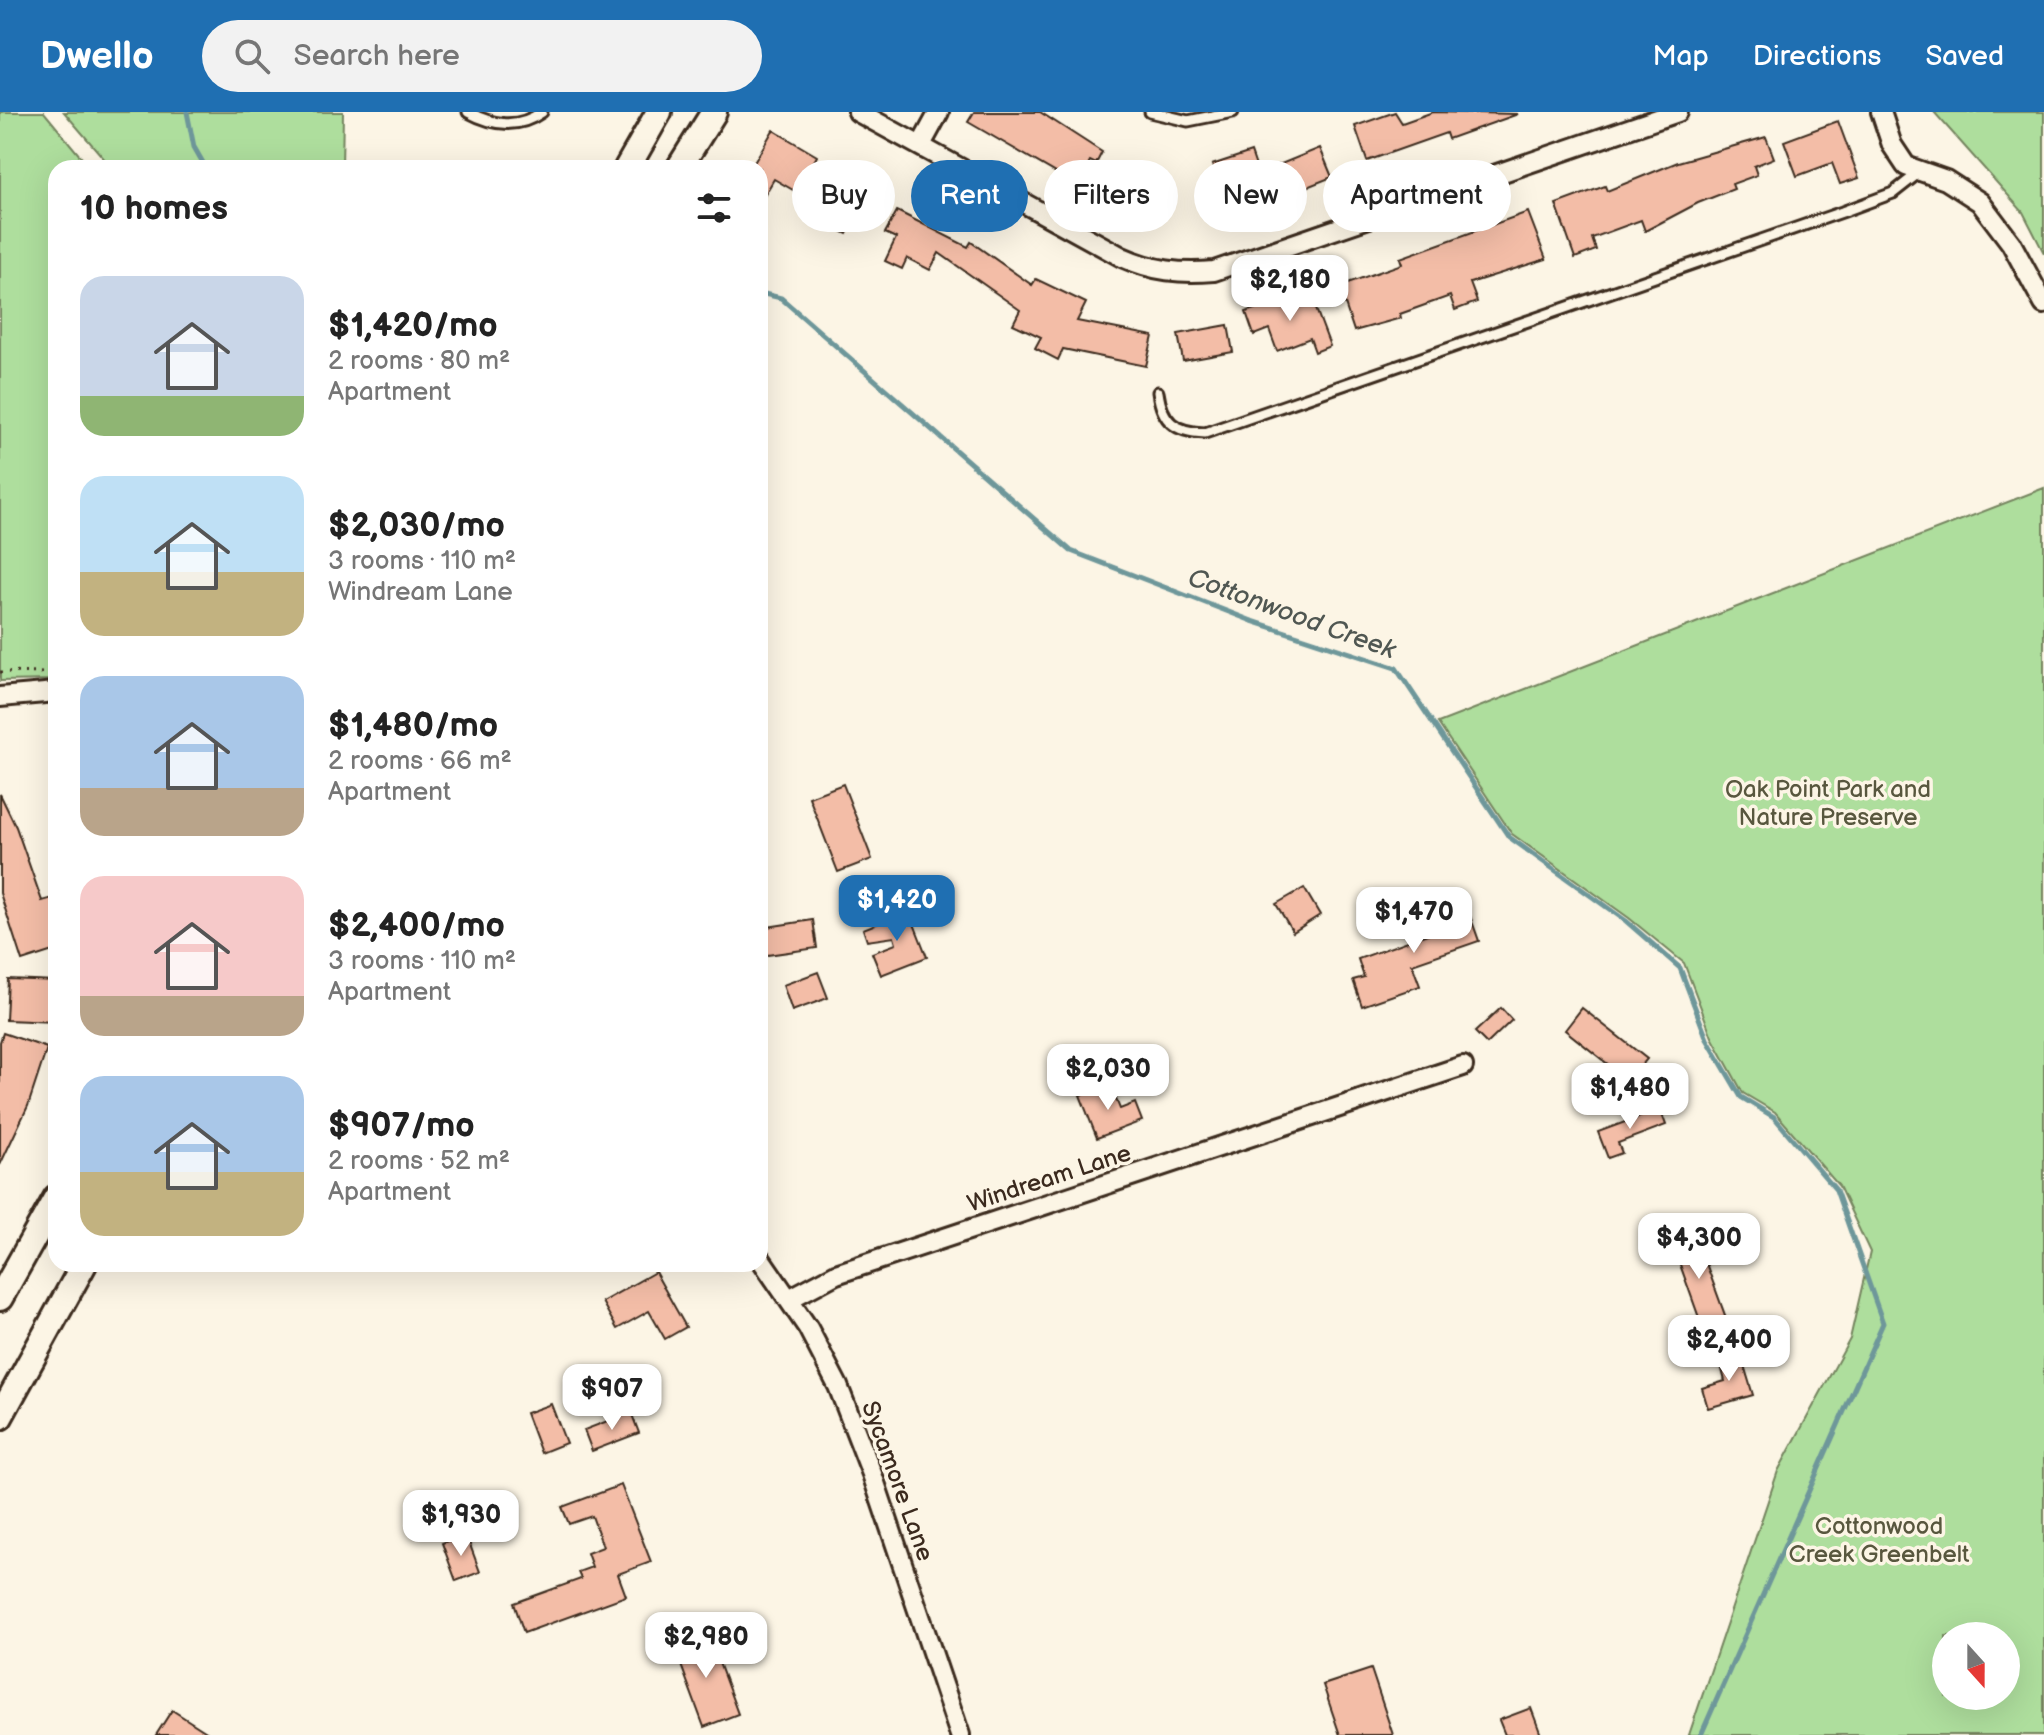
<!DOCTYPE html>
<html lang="en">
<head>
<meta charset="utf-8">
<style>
  :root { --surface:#fff; --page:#f2f2f2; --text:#222; --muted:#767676; --accent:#1f6fb2 }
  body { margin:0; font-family:"Balsamiq Sans",sans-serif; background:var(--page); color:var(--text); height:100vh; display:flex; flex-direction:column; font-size:30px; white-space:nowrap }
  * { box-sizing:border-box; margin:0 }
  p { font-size:26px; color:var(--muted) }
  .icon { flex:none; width:44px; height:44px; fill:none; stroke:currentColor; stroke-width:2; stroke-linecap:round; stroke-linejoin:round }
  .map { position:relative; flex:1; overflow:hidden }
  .details { position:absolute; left:48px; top:48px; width:720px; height:1112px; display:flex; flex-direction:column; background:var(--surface); border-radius:24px; box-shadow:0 8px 32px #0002 }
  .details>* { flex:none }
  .top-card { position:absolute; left:792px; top:48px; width:760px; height:72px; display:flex; gap:16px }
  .needle { width:52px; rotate:159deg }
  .tools { position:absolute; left:1932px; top:1510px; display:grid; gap:16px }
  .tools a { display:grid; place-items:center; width:88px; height:88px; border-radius:50%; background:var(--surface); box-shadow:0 8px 32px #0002; font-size:40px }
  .price { position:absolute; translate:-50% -68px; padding:0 18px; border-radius:16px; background:#fff; color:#222; font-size:26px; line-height:52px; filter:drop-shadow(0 2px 4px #0008) }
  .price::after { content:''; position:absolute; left:50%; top:48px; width:24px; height:18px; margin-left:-12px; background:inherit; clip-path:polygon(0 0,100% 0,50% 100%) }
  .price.active { background:var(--accent); color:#fff }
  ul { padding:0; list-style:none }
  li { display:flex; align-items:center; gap:24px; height:200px; padding:0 32px }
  li span { display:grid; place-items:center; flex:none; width:224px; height:160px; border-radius:24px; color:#555 }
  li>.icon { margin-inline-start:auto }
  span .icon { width:96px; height:96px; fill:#fffc; stroke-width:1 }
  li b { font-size:34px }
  h2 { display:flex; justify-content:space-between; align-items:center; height:96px; padding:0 32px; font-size:34px }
  .tag { padding:0 28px; border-radius:36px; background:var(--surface); box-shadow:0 8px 32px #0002; font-size:28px; line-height:72px }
  .tag.active { background:var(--accent); color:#fff }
  header { display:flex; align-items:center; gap:48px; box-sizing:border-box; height:112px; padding:0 40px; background:var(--accent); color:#fff }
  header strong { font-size:38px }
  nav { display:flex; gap:44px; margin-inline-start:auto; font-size:28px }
  .search { width:560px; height:72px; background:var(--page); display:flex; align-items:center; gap:20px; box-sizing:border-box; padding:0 28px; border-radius:44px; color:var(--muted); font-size:30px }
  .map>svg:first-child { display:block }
  .green { fill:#aede9d; stroke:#74845e; stroke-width:2; fill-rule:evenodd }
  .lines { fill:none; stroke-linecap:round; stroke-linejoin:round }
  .stream { stroke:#6e979a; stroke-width:5 }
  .building { fill:#f3bda7; stroke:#3b2a1e; stroke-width:2 }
  .service-casing { stroke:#3b2a1e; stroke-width:15 }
  .minor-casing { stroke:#3b2a1e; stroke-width:24 }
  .secondary-casing { stroke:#3b2a1e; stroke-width:30 }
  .path { stroke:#3b2a1e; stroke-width:3; stroke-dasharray:2 6; stroke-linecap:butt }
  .service { stroke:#fcf5e5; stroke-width:9 }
  .minor { stroke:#fcf5e5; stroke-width:18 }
  .secondary { stroke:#fcf5e5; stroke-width:24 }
  .labels { text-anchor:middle; stroke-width:7; stroke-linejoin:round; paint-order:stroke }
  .park-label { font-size:24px; fill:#58573e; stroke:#fcf5e5 }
  .street-label { font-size:24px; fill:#3b2a1e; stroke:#fcf5e5 }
  .water-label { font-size:26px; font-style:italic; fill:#505752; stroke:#fcf5e5 }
</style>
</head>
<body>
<header>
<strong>Dwello</strong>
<div class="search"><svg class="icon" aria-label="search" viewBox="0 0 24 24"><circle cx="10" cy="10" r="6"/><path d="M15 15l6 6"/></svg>Search here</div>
<nav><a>Map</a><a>Directions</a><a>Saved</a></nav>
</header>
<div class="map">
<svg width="2044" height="1623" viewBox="0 0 2044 1623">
  <rect width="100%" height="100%" fill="#fcf5e5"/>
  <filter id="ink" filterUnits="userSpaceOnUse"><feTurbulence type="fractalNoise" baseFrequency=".0125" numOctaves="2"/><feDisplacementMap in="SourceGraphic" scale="16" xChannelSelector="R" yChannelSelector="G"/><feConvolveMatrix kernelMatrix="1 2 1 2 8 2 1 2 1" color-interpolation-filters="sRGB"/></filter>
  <g filter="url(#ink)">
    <g class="green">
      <polygon points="0,0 44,0 90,56 56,56 56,568 0,569"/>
      <polygon points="64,0 343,0 342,56 112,56"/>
      <polygon points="1934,0 2044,0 2044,141 2023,100"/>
      <path d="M2044,376V1623H1689L1778,1359L1850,1227L1870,1140L1839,1074L1775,1000L1743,981L1712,925L1684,851L1629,806L1512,722L1438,611ZM1946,1524H2006V1584H1946Z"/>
    </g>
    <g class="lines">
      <g class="stream">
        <polyline points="187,0 194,35 206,56"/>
        <polyline points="760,181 781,186 1071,439 1252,509 1396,556 1509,725 1626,809 1680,856 1707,927 1741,985 1774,1005 1836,1078 1883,1211 1701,1623"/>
      </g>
    </g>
    <g class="building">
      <polygon points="974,0 1040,0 1102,40 1096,52 1090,49 1077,73 968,10"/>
      <polygon points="1395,0 1402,11 1433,0 1518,2 1448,27 1446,21 1367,49 1355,14"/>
      <polygon points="1838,9 1859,66 1840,72 1832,51 1797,64 1784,29"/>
      <polygon points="773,18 817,44 811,55 845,71 849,62 871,72 847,122 831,114 836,103 774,67 760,91 760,56 751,56"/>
      <polygon points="1766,25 1774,46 1754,54 1757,63 1732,72 1734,77 1698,91 1645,119 1641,108 1592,126 1596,138 1575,146 1556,92 1605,74 1607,79 1678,50"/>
      <polygon points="1320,36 1332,65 1287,83 1276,54"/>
      <polygon points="1251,40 1262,72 1223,85 1212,53"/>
      <polygon points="897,99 968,135 971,130 1032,173 1036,167 1086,191 1077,209 1153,224 1146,254 1063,237 1058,248 1035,236 1041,225 1013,212 1020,198 939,141 930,158 907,146 902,157 885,149 896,126 885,121"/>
      <polygon points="1528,100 1546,147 1470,171 1477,190 1455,198 1450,184 1400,202 1401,206 1354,219 1339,174 1402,152 1400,146"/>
      <polygon points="1310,181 1330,234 1315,240 1310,226 1277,239 1269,217 1254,223 1246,200 1270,191 1272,195"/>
      <polygon points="1228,213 1233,240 1183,249 1178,222"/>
      <polygon points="843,672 872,747 838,760 809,685"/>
      <polygon points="0,682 16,715 42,789 56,785 56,838 22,849 0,781"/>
      <polygon points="1304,776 1320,803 1293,820 1276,792"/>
      <polygon points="1463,784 1479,829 1412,852 1420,874 1362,894 1353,868 1364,865 1358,847 1444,816 1436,793"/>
      <polygon points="909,799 927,845 881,863 872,841 896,832 894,825 867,829 863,817"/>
      <polygon points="813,808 817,836 760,844 760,816"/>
      <polygon points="818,860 828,886 792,899 783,873"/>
      <polygon points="8,867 56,869 56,910 6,908"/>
      <polygon points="1501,896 1512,908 1487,932 1475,920"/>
      <polygon points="1582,896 1647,947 1629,969 1565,918"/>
      <polygon points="3,921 47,936 28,994 0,1053 0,930"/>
      <polygon points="1110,972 1120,997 1135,991 1142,1009 1097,1026 1080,983"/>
      <polygon points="1660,997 1666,1013 1618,1031 1622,1041 1608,1046 1598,1020"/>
      <polygon points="1696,1124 1726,1206 1702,1214 1673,1133"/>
      <polygon points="655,1160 686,1215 665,1227 649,1199 617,1217 602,1190"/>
      <polygon points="1740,1240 1753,1283 1708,1296 1702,1276 1725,1269 1719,1246"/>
      <polygon points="551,1292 566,1331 541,1341 526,1301"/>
      <polygon points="631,1300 639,1321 592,1339 584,1318"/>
      <polygon points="621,1373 651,1450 618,1462 626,1484 524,1521 514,1491 581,1467 578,1460 592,1455 587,1441 603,1435 592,1404 569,1412 562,1395"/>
      <polygon points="466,1422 480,1460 456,1469 442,1431"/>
      <polygon points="708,1521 738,1602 704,1615 674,1534"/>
      <polygon points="1371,1557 1393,1623 1340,1623 1323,1573"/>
      <polygon points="1531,1596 1541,1623 1505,1623 1499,1608"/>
      <polygon points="172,1598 211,1623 156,1623"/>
    </g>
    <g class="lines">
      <defs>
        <g id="service">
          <path d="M468,0C492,13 517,18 542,0"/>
          <polyline points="1150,0 1188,9 1233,0"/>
          <path d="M1158,280C1162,310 1175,320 1205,321L1842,100L1893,81L1921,59"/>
        </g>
        <g id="minor">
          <path d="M858,0L1122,145C1153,159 1181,162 1214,159L1678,0"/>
          <polyline points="1881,0 1892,33 1906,54 1946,68 1980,90 2011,131 2044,192"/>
          <polyline points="921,33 939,0"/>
          <polyline points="0,585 56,580"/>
          <polyline points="760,1146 808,1216 838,1274 872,1362 960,1623"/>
          <polyline points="789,1187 836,1162 1463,954"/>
        </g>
        <g id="secondary">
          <polyline points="627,56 659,0"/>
          <polyline points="679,56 714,0"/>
          <polyline points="0,1186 56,1086"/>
          <polyline points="0,1305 84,1152"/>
        </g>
      </defs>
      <use href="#service" class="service-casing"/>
      <use href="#minor" class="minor-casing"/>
      <use href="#secondary" class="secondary-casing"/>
      <polyline class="path" points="0,560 48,561"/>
      <use href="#service" class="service"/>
      <use href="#minor" class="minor"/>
      <use href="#secondary" class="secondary"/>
    </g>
  </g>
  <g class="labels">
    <g class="park-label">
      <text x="1828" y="685">Oak Point Park and<tspan x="1828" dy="28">Nature Preserve</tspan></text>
      <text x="1879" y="1422">Cottonwood<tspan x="1879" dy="28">Creek Greenbelt</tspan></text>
    </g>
    <g class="street-label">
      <text transform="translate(1049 1066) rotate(-18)" y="8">Windream Lane</text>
      <text transform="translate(898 1369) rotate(70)" y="8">Sycamore Lane</text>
    </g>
    <g class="water-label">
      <text transform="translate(1292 501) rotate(20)" y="9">Cottonwood Creek</text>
    </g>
  </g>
</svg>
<div class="tools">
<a><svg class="needle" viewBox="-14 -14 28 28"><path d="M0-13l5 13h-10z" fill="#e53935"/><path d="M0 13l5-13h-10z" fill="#767676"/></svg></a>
</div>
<b class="price" style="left:1290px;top:211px">$2,180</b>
<b class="price active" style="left:897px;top:831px">$1,420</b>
<b class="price" style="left:1414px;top:843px">$1,470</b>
<b class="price" style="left:1108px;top:1000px">$2,030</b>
<b class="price" style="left:1630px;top:1019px">$1,480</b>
<b class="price" style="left:1699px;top:1169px">$4,300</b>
<b class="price" style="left:1729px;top:1271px">$2,400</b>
<b class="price" style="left:612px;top:1320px">$907</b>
<b class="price" style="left:461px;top:1446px">$1,930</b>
<b class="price" style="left:706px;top:1568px">$2,980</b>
<div class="top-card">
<a class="tag">Buy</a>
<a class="tag active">Rent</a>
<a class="tag">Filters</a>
<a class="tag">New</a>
<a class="tag">Apartment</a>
</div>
<section class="details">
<h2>10 homes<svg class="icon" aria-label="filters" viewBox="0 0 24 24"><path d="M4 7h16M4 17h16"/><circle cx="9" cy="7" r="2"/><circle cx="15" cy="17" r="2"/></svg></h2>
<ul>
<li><span style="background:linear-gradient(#c9d6e8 75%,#8fb573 0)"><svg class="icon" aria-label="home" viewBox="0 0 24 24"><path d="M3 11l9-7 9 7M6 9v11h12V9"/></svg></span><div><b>$1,420/mo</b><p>2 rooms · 80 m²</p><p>Apartment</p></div></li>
<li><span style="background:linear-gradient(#bfe0f5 60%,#c2b280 0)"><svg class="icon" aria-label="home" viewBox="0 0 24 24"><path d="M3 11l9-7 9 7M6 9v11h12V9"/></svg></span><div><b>$2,030/mo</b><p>3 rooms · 110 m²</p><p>Windream Lane</p></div></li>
<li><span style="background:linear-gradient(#a9c7e8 70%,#b9a48a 0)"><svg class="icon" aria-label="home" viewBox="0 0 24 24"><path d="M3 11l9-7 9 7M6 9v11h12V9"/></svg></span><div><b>$1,480/mo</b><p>2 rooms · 66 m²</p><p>Apartment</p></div></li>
<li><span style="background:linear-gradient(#f6c9c9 75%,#b9a48a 0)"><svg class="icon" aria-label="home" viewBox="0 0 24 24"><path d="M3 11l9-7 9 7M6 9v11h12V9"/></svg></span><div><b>$2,400/mo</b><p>3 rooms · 110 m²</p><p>Apartment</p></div></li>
<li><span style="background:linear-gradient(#a9c7e8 60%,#c2b280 0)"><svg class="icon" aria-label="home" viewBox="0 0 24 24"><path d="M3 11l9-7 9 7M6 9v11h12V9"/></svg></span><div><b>$907/mo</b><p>2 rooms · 52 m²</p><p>Apartment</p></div></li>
</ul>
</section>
</div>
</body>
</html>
